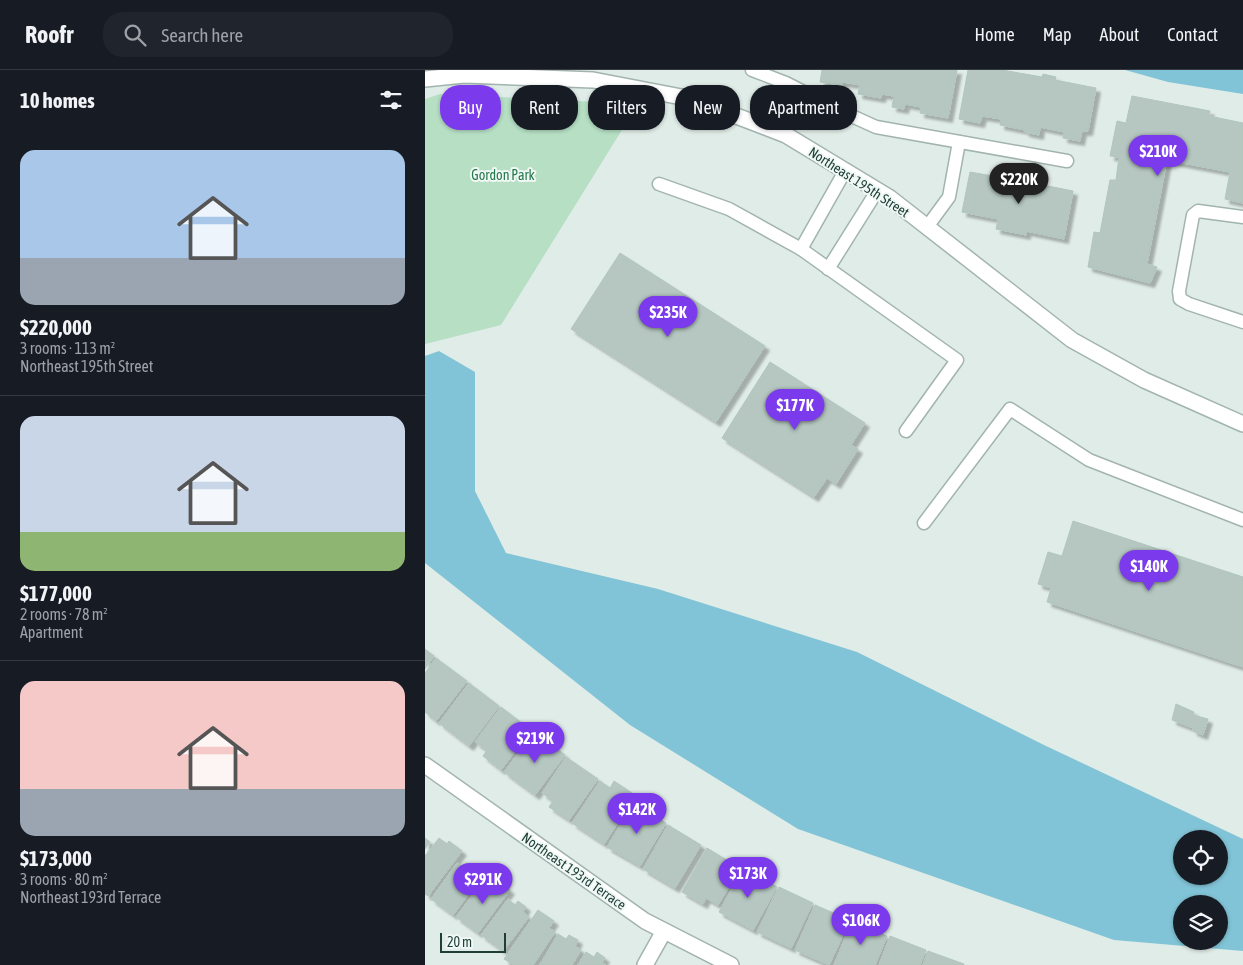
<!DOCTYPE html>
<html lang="en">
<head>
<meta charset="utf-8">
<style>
  :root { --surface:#171b24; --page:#20242c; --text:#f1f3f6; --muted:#9ea1a6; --line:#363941; --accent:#7c3aed }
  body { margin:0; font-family:"Asap Condensed",sans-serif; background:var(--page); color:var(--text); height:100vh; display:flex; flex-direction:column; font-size:19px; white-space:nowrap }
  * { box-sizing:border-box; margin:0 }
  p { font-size:16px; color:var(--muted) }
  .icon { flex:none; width:28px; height:28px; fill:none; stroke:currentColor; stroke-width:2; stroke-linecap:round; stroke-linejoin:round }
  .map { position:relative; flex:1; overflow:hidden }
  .side { display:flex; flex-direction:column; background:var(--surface); width:425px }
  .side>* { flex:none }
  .guide { position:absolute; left:15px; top:15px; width:475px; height:45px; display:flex; gap:10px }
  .tools { position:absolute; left:748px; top:760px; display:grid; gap:10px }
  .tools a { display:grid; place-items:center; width:55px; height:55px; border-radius:50%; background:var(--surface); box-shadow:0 1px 4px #0004; font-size:25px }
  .scale { position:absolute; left:15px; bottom:12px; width:66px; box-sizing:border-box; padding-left:5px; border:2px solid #1f3e37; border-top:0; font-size:14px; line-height:18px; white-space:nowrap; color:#1f3e37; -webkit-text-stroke:4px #f0f8f5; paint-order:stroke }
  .price { position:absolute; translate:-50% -42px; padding:0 11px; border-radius:18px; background:var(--accent); color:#fff; font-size:16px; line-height:32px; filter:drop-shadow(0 1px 2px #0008) }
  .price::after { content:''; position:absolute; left:50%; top:30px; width:15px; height:11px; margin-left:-8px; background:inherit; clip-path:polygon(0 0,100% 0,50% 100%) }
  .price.on { background:#222; color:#fff }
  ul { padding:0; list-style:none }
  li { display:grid; align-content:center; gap:10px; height:265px; padding:0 20px }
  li+li { border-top:1px solid var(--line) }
  li span { display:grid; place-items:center; height:155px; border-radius:15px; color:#555 }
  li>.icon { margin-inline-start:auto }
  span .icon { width:90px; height:90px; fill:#fffc; stroke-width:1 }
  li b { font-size:21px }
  h2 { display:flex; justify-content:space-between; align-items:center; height:60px; padding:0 20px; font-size:21px }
  .pill { padding:0 18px; border-radius:20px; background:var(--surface); box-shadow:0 1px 4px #0004; font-size:18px; line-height:45px }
  .pill.on { background:var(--accent); color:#fff }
  header { display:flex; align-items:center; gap:30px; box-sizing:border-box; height:70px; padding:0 25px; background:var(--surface); border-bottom:1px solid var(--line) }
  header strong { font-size:24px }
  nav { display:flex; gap:28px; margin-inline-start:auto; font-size:18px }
  .search { width:350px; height:45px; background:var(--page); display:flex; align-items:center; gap:12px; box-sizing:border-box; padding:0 18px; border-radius:20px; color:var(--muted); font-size:19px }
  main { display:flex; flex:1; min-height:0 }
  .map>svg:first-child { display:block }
  .green { fill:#b6dfc4 }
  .water { fill:#82c4d7; fill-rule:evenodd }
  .building { fill:#b5c7c0; stroke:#b1c6bf; filter:url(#shadow) }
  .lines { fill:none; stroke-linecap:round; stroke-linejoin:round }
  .service-casing { stroke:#a2b4af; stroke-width:15 }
  .minor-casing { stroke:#a2b4af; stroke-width:18 }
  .tertiary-casing { stroke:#a2b4af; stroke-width:18 }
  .service { stroke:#fff; stroke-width:12 }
  .minor { stroke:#fff; stroke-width:15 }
  .tertiary { stroke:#fff; stroke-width:15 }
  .labels { text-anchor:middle; stroke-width:4; stroke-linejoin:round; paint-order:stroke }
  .park-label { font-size:14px; fill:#25784b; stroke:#f0f8f5 }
  .street-label { font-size:14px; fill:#1f3e37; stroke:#f0f8f5 }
</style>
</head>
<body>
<header>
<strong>Roofr</strong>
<div class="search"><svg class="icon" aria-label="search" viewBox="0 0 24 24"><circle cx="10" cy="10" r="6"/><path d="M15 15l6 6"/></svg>Search here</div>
<nav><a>Home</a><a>Map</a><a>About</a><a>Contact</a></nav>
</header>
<main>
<section class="side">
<h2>10 homes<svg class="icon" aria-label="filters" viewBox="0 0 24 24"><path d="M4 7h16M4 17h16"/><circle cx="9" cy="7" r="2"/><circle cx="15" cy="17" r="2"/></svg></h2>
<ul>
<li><span style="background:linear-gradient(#a9c7e8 70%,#9aa5b1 0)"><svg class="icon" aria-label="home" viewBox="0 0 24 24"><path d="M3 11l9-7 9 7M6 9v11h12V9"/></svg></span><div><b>$220,000</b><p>3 rooms · 113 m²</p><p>Northeast 195th Street</p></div></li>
<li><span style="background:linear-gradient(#c9d6e8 75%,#8fb573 0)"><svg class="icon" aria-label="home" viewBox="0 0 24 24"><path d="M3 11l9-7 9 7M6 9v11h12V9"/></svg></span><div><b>$177,000</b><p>2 rooms · 78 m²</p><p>Apartment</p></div></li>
<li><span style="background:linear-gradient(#f6c9c9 70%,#9aa5b1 0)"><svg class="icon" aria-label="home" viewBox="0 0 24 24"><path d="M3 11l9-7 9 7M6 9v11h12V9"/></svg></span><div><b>$173,000</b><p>3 rooms · 80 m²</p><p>Northeast 193rd Terrace</p></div></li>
</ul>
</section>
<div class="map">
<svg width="818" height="895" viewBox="0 0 818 895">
  <defs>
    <filter id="shadow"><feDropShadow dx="4.5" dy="4.5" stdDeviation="1" flood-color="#0004"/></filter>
  </defs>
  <rect width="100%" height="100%" fill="#e0ece7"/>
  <polygon class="green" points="15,24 213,34 76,255 0,274 0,29"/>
  <g class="water">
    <polygon points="700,0 818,0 818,24 743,12"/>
    <path d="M14,281L50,302V421L81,483L233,519L432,582L619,675L818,769V881L689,870L373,759L205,655L0,493V286ZM756,769H794V806H756ZM756,834H794V871H756Z"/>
  </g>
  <g class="building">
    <polygon points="397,0 532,0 523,48 495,43 496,37 480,34 479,39 467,37 469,26 457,24 456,28 433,24 435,15 418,12 417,15 395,12"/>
    <polygon points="543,0 577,0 617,7 618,4 631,7 630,10 671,18 663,61 657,61 655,71 638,68 639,62 615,57 614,65 600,62 600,60 575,55 576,49 557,46 555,53 534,49"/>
    <polygon points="707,26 785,41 784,46 818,53 818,133 800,129 805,102 742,90 722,194 732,197 725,213 663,197 669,162 675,163 685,110 691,110 694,87 685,86 692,51 701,53"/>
    <polygon points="545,102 585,109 584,114 602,118 603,112 648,121 639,169 601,161 601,165 571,159 573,149 537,142"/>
    <polygon points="195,183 340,276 291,352 146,259"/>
    <polygon points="345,292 440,353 426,375 433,379 411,414 402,408 389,427 297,368"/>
    <polygon points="648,451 818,507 818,597 622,532 626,518 613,514 623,482 637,486"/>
    <polygon points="0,579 9,586 0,599"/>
    <polygon points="11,588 42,611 11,651 0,642 0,603"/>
    <polygon points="44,613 74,636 44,676 14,653"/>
    <polygon points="751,634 769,642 768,645 783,649 778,665 768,661 768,658 747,650"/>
    <polygon points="76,637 106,660 76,700 58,686 62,680 50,672"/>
    <polygon points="109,662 140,685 110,725 79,702"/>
    <polygon points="141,687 173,709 144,750 124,737 128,731 117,723"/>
    <polygon points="175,711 185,718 189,711 207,723 202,729 206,732 179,774 147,753"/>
    <polygon points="208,734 241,753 215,796 182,777"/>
    <polygon points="243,755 276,775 250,818 218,799"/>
    <polygon points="0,768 5,772 0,779"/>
    <polygon points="14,768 22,774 24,771 37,781 3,826 0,824 0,786"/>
    <polygon points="282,778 315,798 293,835 281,828 278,834 257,822"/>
    <polygon points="32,793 40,799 43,794 51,800 48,806 54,810 28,845 6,829"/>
    <polygon points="318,798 352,817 328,860 294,842"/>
    <polygon points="71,810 85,820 53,863 31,847 58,811 66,817"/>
    <polygon points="354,817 388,833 366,878 332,862"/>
    <polygon points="83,829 90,835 93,831 101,837 98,842 104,847 78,881 56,865"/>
    <polygon points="390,835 425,850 404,895 370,880"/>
    <polygon points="113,840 129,851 124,858 130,862 108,895 89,895 79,889"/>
    <polygon points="427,851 462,866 450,895 409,895"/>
    <polygon points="133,864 141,869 144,865 153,870 150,876 156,880 147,895 115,895"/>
    <polygon points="465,866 501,880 495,895 454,895"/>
    <polygon points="503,881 539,894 539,895 498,895"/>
    <polygon points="161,882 169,887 172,882 180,888 177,893 181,895 153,895"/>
  </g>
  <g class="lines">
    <defs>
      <g id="service">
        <polyline points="327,0 361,13 418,42 451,57 642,91"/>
        <polyline points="234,114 304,139 376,179 532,290 481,361"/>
        <polyline points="818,147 773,141 768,145 754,221 755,229 764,234 818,252"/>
        <polyline points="502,157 524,127 534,72"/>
        <polyline points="376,179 420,101"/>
        <polyline points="403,199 452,121"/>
        <polyline points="499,453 585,339 664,390 818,450"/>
      </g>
      <g id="minor">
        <polyline points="0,695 220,851 306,895"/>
        <polyline points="220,895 239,861"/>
      </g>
      <polyline id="tertiary" points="0,9 39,5 168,10 267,29 361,65 465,128 647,270 719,310 818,354"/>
    </defs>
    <use href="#service" class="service-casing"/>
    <use href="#minor" class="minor-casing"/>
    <use href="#tertiary" class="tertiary-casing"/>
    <use href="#service" class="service"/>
    <use href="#minor" class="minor"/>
    <use href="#tertiary" class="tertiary"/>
  </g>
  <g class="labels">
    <g class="park-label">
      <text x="78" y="110">Gordon Park</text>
    </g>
    <g class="street-label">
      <text transform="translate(434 112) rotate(33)" y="5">Northeast 195th Street</text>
      <text transform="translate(149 801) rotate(35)" y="5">Northeast 193rd Terrace</text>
    </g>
  </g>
</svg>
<div class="tools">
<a><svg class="icon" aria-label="locate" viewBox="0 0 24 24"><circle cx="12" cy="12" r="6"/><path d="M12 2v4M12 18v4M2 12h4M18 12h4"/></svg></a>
<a><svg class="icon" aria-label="layers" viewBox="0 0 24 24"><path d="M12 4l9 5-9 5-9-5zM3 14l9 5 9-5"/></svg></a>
</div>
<div class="scale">20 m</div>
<b class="price" style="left:733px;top:107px">$210K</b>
<b class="price on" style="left:594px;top:135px">$220K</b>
<b class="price" style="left:243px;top:268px">$235K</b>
<b class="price" style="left:370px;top:361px">$177K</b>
<b class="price" style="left:724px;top:522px">$140K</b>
<b class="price" style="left:110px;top:694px">$219K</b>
<b class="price" style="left:212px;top:765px">$142K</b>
<b class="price" style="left:323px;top:829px">$173K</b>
<b class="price" style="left:58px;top:835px">$291K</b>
<b class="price" style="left:436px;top:876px">$106K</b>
<div class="guide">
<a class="pill on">Buy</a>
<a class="pill">Rent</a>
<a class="pill">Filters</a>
<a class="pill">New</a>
<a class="pill">Apartment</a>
</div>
</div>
</main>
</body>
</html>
